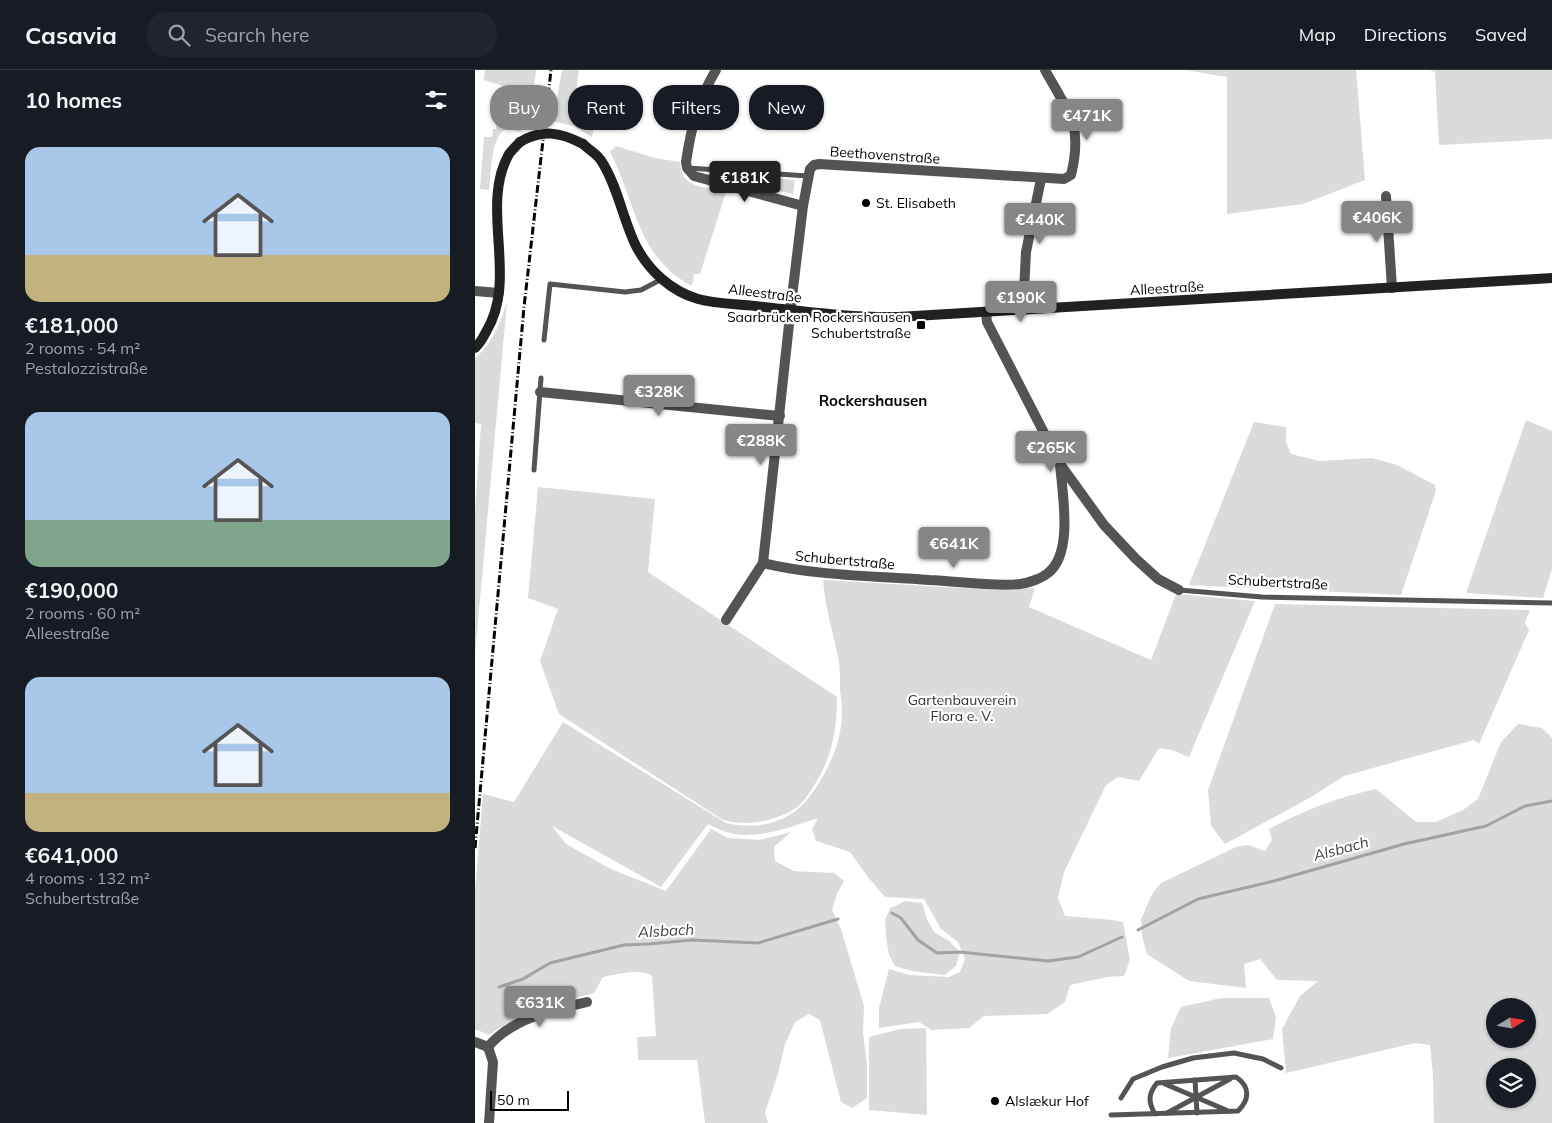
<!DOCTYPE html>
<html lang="en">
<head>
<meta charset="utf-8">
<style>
  :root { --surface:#171b24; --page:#20242c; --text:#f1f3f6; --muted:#9ea1a6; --line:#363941; --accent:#858687 }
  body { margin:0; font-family:Mulish,sans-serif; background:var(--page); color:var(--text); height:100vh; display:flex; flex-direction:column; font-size:19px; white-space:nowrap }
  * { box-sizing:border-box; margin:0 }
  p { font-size:16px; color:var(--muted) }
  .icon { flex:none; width:28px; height:28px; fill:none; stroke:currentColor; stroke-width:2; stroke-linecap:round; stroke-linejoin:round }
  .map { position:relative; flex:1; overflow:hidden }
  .side { display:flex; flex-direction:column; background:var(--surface); width:475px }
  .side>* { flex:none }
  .top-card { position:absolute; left:15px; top:15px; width:475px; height:45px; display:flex; gap:10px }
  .needle { width:32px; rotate:79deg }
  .buttons { position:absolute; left:1011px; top:928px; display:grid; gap:10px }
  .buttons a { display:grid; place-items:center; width:50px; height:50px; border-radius:50%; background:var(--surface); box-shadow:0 1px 4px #0004; font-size:25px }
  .scale { position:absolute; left:15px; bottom:12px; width:79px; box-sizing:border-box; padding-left:5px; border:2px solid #000; border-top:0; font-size:14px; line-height:18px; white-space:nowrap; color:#000; -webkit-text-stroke:4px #fff; paint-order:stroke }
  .price { position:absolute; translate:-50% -42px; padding:0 11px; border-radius:5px; background:var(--accent); color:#fff; font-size:16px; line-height:32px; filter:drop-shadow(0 1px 2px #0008) }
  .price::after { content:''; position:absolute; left:50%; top:30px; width:15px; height:11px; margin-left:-8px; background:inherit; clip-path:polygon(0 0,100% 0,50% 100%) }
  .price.selected { background:#222; color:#fff }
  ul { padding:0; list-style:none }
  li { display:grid; align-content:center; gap:10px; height:265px; padding:0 25px }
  li span { display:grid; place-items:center; height:155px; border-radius:15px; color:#555 }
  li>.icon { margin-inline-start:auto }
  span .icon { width:90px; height:90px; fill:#fffc; stroke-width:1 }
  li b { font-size:21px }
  h2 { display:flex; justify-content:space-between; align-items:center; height:60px; padding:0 25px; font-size:21px }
  .tag { padding:0 18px; border-radius:20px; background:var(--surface); box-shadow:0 1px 4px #0004; font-size:18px; line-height:45px }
  .tag.selected { background:var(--accent); color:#fff }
  header { display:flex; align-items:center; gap:30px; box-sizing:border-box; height:70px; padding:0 25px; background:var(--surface); border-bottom:1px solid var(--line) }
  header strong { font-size:24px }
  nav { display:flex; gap:28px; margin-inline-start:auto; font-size:18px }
  .search { width:350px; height:45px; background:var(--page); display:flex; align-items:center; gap:12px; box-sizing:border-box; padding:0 18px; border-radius:20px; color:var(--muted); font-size:19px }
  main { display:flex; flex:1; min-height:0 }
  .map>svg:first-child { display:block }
  .green { fill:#dbdbdb; fill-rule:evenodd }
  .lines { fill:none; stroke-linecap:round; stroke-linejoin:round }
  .stream { stroke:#a2a2a2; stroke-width:3 }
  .lane { stroke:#545454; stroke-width:5 }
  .street { stroke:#545454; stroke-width:10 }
  .secondary { stroke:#212121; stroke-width:10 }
  .rail { stroke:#000; stroke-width:3; stroke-dasharray:8 2.5 1 2.5; stroke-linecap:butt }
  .secondary-bridge { stroke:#212121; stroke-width:10 }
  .poi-dot { fill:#000; stroke:#fff; stroke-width:2 }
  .labels { text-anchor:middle; stroke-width:4.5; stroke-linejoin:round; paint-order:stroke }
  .street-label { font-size:14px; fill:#000; stroke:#fff }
  .poi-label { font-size:14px; fill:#000; stroke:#fff; text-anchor:start }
  .park-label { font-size:14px; fill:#323232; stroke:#fff }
  .neighbourhood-label { font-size:15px; font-weight:bold; fill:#000; stroke:#fff }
  .water-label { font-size:15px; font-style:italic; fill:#434343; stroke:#fff }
</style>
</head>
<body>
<header>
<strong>Casavia</strong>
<div class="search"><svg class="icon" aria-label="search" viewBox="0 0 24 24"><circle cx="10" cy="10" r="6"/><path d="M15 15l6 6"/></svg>Search here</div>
<nav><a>Map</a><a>Directions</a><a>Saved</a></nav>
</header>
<main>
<section class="side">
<h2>10 homes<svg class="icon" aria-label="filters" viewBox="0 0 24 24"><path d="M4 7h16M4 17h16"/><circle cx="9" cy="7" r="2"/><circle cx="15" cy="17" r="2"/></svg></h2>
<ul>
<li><span style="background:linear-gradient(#a9c7e8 70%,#c2b280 0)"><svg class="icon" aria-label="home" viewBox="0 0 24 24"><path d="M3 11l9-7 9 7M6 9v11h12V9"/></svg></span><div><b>€181,000</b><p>2 rooms · 54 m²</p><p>Pestalozzistraße</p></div></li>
<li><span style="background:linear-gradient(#a9c7e8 70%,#7fa58c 0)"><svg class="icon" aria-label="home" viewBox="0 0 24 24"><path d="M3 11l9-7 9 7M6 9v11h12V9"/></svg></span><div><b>€190,000</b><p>2 rooms · 60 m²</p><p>Alleestraße</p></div></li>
<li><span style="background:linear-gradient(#a9c7e8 75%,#c2b280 0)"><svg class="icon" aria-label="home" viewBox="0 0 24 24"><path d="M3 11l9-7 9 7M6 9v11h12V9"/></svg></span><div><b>€641,000</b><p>4 rooms · 132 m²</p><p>Schubertstraße</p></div></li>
</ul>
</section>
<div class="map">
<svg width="1077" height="1053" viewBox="0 0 1077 1053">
  <rect width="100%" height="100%" fill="#fff"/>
  <g class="green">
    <path d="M10,0H61L55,56L43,62C16,43 16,106 14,120L5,119L9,67H17L18,59H21L22,47L48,49L50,23L9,10Z"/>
    <polygon points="87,0 104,0 99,38 122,43 117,67 98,56 78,51"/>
    <polygon points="710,0 881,0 890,110 828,134 752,144 752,7"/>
    <polygon points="954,0 1077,0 1077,69 964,75 960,2"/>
    <path d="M141,76L180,88L205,92C207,119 228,116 251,122L225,204H219L217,216C161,187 161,131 135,82Z"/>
    <polygon points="248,103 320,110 318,124 248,108"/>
    <path d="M32,232L0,584V440L6,354L0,353V288C18,273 25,253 32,232Z"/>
    <polygon points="1051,350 1077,361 1077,499 1068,528 991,523"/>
    <polygon points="779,352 811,357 811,372 816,384 844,391 897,388 922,395 960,415 961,421 926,525 714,515"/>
    <path d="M63,417L180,429L173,502L362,627C362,660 357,689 338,717C333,725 329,732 321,738C314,743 305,746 296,749C280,754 264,754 248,750L84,644L65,591L83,539L53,528Z"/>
    <path d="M348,510L523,520L560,518L554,537L676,590L701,524L780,531L714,687L697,680L684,678L664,711L643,707L631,715L589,802L583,828L590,846L638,850L648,852L655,890L649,906L632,907L595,915L590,932L572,944L509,946L494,958L456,960L444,952L404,958V938L414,899L434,905L474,907L485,902L490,889L483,872L466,859L449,829L410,827L393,807L375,782L341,771L337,759L343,748C314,757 282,771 251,762C245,760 239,757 233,754L186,817L77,756L91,774L136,799L191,821L236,759L253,768L285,770L316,762L299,777L300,791L319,801L359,803L369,811L362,824L357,840L366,859L389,936L388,962L392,995V1028L377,1038L366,1032L345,950L334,944L320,952L310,974L303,1004L290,1042L293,1053H230L222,990H163L162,967L181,966L177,906C165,897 142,905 128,907L119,923C80,934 47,943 13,965L5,961L0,960V821L8,724L39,732L88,652L251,753C283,760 314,754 335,726C353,702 367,672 367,642C367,634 366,627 365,619C365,610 365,601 364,592C359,565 350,538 348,510Z"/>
    <polygon points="800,534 1055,540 1050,553 1054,560 1004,674 999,670 869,706 836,727 750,774 736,756 733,720"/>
    <path d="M1043,654L1067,658L1077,668V1053H959L958,1005L955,975L940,973L811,1003L807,959L825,926L843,911L802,910L785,889L769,894L771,918L714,911L672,884L667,866L666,849L677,824L686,813L761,777L773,775L790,781L797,770L794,759C827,741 864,727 901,719L941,752H961L988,740L1003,729L1026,672ZM1020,936H1052V969H1020ZM1020,996H1052V1029H1020Z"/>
    <polygon points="431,831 447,833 452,849 459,862 474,871 485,882 481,896 470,905 436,901 420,896 414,885 411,867 410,850 415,838"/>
    <polygon points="746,928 794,928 801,947 798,969 693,988 696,958 706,937"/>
    <polygon points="451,958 452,1045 394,1040 394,967 425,959"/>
  </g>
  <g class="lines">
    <g class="stream">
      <polyline points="417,843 426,848 443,870 462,883 485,882 573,891 603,887 647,867"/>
      <polyline points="663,860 723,829 799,811 929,774 1011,756 1050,736 1077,731"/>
      <polyline points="24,917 48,909 75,893 149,875 174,874 217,870 283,873 363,849"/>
    </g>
    <g class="lane">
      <polyline points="213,98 333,106"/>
      <polyline points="69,270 75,214 150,222 166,220 187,209"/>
      <polyline points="59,400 66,308"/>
      <polyline points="704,520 787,527 1077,533"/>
      <polyline points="720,1010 722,1043"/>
      <polyline points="690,1014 751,1040"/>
      <polyline points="646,1028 658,1009 687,997 718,988 759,983 788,989 806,998"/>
      <polyline points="692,1043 755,1009"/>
      <path d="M636,1045L763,1041C774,1030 776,1017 761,1007L682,1013C673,1024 673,1032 680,1044"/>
    </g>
    <g class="street">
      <path d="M241,0C223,30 216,58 211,92L212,98L219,106L328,136"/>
      <polyline points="911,126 917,218"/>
      <polyline points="0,221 24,223"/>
      <polyline points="548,240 551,182 566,109"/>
      <polyline points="511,242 512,252 585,394 629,455 661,489 683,509 704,520"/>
      <polyline points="65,322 305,346"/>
      <path d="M288,493C343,506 399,506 454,510C483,511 517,517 545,514C554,513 567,508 573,503C599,483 587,422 585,394"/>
      <path d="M251,550L288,493L317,227L328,136L335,99L339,95L344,94L589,109L596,105C600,89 602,69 598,53C594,40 577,13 570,0"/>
      <polyline points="0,972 13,977 18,992 14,1053"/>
      <path d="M13,977C37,948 77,940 112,932"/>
    </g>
    <g class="secondary">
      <path d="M108,74C114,80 123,84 127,92C143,117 148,150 161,176C174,201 196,221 223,229C241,234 262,234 280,236C327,241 375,248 423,247L1077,208"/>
      <path d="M0,278C5,273 8,268 11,262C44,208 4,137 34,84C37,80 41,76 45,72"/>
    </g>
    <polyline class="rail" points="0,778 49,237 76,0"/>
    <path class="secondary-bridge" d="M45,72C67,59 85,62 108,74"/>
  </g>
  <g class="poi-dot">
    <circle cx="391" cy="133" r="5"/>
    <rect x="441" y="250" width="10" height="10" rx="2.5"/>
    <circle cx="520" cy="1031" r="5"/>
  </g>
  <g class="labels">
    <g class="street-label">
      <text transform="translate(410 85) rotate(4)" y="5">Beethovenstraße</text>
      <text transform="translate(692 218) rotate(-3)" y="5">Alleestraße</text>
      <text transform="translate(290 223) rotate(7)" y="5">Alleestraße</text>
      <text transform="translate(370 490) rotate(5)" y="5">Schubertstraße</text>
      <text transform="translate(803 512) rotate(3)" y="5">Schubertstraße</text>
    </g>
    <g class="poi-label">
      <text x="401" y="138">St. Elisabeth</text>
      <text x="436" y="252" text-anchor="end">Saarbrücken Rockershausen<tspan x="436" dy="16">Schubertstraße</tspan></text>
      <text x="530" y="1036">Alslækur Hof</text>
    </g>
    <g class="park-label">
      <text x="487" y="635">Gartenbauverein<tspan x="487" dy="16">Flora e. V.</tspan></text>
    </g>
    <g class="neighbourhood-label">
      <text x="398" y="336">Rockershausen</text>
    </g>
    <g class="water-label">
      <text transform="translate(866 779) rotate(-15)" y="5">Alsbach</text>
      <text transform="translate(191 861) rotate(-3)" y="5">Alsbach</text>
    </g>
  </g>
</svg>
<div class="buttons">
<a><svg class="needle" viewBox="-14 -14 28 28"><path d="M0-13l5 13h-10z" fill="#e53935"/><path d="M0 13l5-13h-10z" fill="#9ea1a6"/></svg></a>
<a><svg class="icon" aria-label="layers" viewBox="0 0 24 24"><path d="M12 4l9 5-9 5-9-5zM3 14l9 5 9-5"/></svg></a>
</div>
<div class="scale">50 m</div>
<b class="price" style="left:612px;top:71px">€471K</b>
<b class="price selected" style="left:270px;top:133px">€181K</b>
<b class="price" style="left:902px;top:173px">€406K</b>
<b class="price" style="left:565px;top:175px">€440K</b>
<b class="price" style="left:546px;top:253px">€190K</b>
<b class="price" style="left:184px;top:347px">€328K</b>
<b class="price" style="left:286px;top:396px">€288K</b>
<b class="price" style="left:576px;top:403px">€265K</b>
<b class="price" style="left:479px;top:499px">€641K</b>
<b class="price" style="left:65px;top:958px">€631K</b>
<div class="top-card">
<a class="tag selected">Buy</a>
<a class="tag">Rent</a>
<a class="tag">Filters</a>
<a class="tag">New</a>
</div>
</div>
</main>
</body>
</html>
